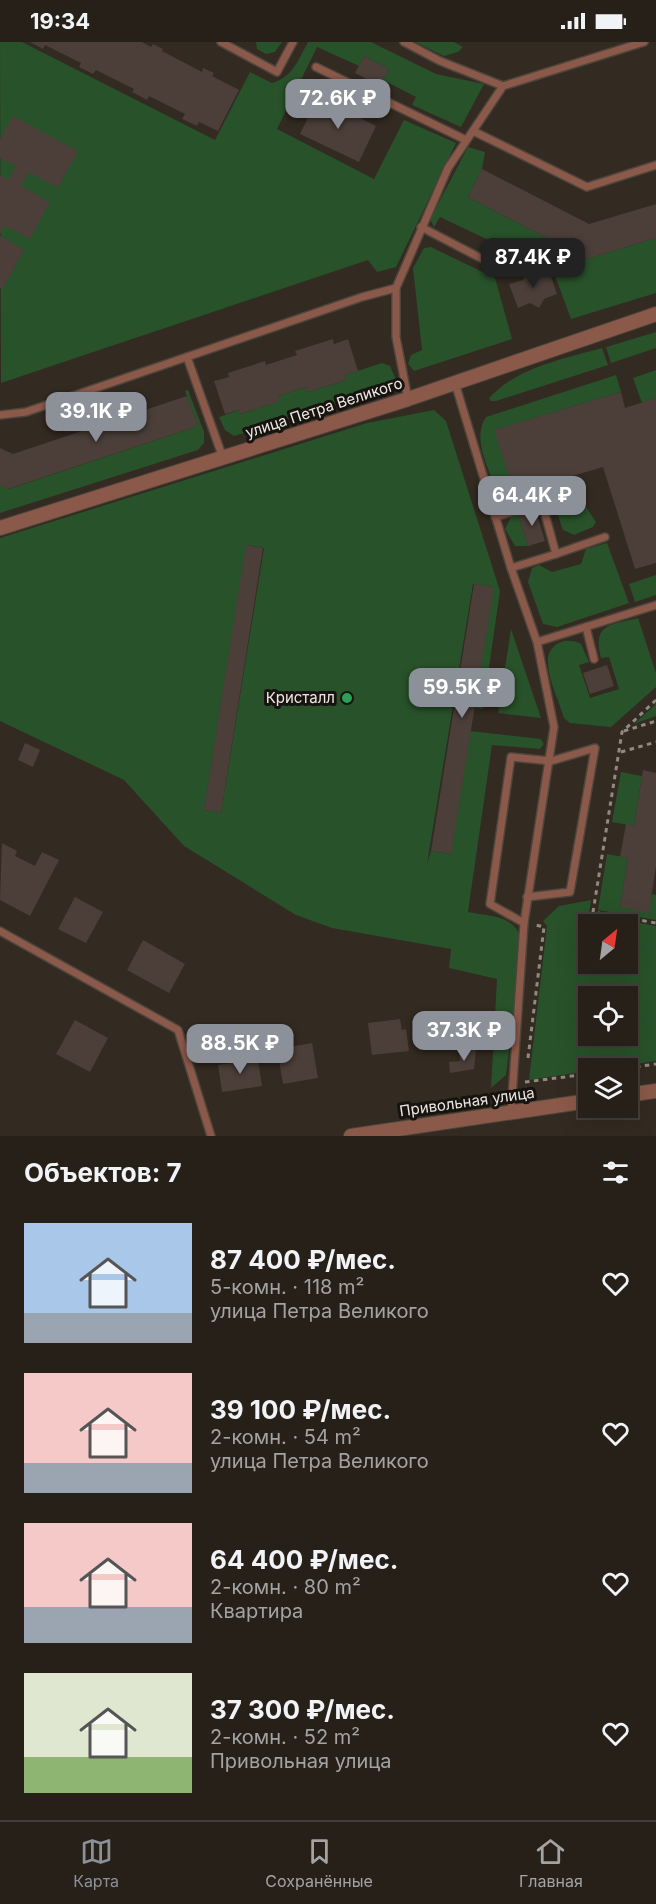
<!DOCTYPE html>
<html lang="ru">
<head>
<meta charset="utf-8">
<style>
  :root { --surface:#262019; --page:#322d26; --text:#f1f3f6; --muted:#a4a3a2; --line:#423e38; --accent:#8c9099 }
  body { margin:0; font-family:Inter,sans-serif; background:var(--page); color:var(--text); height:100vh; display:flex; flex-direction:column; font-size:22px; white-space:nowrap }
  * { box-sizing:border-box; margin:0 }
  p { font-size:20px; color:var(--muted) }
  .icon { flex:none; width:33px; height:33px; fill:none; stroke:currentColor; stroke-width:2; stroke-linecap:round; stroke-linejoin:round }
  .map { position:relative; height:1094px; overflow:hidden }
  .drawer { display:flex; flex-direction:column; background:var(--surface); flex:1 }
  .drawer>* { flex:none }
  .needle { width:39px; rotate:29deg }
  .fabs { position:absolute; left:578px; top:872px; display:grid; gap:12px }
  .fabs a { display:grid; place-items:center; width:60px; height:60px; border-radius:0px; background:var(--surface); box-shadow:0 6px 24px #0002,0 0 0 2px var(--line); font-size:30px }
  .price { position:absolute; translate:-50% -51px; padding:0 14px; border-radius:12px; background:var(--accent); color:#fff; font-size:20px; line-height:39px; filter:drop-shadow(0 2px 3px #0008) }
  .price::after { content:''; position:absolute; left:50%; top:36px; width:18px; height:14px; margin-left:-9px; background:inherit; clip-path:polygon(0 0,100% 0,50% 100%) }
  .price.selected { background:#222; color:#fff }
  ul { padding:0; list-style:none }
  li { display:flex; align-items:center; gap:18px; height:150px; padding:0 24px }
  li span { display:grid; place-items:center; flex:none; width:168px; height:120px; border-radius:0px; color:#555 }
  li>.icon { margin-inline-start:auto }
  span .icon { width:72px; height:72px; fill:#fffc; stroke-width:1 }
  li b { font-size:26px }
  h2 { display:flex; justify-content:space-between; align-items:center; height:72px; padding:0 24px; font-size:26px }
  .status { display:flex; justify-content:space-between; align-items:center; height:42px; padding:0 30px; background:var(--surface); direction:ltr }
  .status svg { height:16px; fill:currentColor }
  .tabs { display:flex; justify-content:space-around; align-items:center; height:84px; border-top:2px solid var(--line); background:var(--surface); font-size:16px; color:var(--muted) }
  .tabs a { display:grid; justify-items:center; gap:3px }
  .tabs .selected { color:var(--accent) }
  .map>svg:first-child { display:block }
  .green { fill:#28522a; fill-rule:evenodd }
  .building { fill:#4c3f39 }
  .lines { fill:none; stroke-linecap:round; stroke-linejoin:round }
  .lane-casing { stroke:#4d453c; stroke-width:10 }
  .street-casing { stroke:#4d453c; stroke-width:16 }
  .path { stroke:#918a82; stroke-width:3; stroke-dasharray:4.5 4.5; stroke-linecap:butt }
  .lane { stroke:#8b594a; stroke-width:7 }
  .street { stroke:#8b594a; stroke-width:14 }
  .leisure-dot { fill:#2e9e5b; stroke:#17130f; stroke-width:2 }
  .labels { text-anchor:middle; stroke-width:6; stroke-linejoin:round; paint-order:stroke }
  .street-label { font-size:15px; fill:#eee8e2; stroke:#17130f }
  .poi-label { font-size:15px; fill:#eee8e2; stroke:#17130f; text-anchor:end }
</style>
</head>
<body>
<div class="status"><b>19:34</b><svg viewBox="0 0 49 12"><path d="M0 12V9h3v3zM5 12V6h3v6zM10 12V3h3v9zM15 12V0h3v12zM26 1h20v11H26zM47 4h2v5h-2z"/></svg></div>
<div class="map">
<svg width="656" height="1094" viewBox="0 0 656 1094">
  <rect width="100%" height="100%" fill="#332a21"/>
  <g class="green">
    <path d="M0,0H22L215,98L250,30L272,41C293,35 298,18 308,0H371L436,32L484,42L461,85L412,63L416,55L383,38L389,27L364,14L359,24L317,5L277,87L374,137L404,78L456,101L396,225L377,230L368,218L1,341Z"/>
    <polygon points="256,0 282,0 275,10 266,12 257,7"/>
    <polygon points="415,0 454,0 463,5 458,10 444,14"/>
    <polygon points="468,105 485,110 482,127 468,155 587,217 656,196 656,251 571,277 550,220 509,233 499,203 440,175 434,185 430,177"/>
    <polygon points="431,205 495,236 512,297 414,329 408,322 411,313 422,308 413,226 424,206"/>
    <polygon points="656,290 656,306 611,321 606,305"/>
    <path d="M602,306L608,323L496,359H491L489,356C518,325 563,317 602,306Z"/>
    <polygon points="382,321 390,324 396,338 386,347 234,394 225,388 219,375 239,368 241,372 279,359 278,354 306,345 308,350 347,338 345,333"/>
    <polygon points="656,328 656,356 642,361 633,336"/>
    <path d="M616,333L621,350L495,388L518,459L508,462L501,458C492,434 470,398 486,375Z"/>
    <polygon points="188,348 204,390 204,401 198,408 0,471 0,443 9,447 198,384 185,349"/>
    <path d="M434,368L446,379L500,549L483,667L474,666L493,545L473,542L427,822L431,809L450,812L470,689L541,697L544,702L540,707L492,703L468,870C490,875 516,872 522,900L506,1033L491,1046L497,937L449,926L451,907L332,886L296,873L184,804L124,738L0,679V496L367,381ZM247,503L264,506L221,771L204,768Z"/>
    <polygon points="550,450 557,467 582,459 596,480 593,485 574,493 563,488"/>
    <polygon points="518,472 528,504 515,504 505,487 511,475"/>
    <polygon points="607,501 629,561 557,585 543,582 528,540 532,526 539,523 552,530 581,522 586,507"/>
    <polygon points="656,533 656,553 635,560 629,542"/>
    <path d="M638,576L656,631V645L611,685L570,681L564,676C559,659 548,638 548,620C547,601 567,594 581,602L589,620L579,623L590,656L619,647L609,615L601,616C592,581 611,583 638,576Z"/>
    <polygon points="511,587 541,676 498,671"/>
    <polygon points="656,662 656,674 634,682"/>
    <polygon points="621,730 642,734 634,784 612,780"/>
    <polygon points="607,812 628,816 620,865 648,870 652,852 656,853 656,878 598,868"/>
    <path d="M591,858L589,872L656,884V1019L608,1026H588V1029L529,1038L547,884L543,879L559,864ZM588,882H627V921H588ZM588,954H627V993H588Z"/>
  </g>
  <g class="building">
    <polygon points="30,0 142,0 151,5 153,2 163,7 162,9 202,30 203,26 214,31 212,34 239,48 218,89 199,80 197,84 182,77 185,72 149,54 147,58 132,50 134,47 96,28 93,32 79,25 81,21 45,3 43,7"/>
    <polygon points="364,14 389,27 380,44 355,31"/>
    <polygon points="318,55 376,84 359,120 300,92"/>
    <polygon points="13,74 78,109 58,146 28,130 21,144 50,160 30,197 5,184 0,192 0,133 8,138 16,124 0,116 0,97"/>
    <polygon points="482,127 589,182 656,162 656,196 587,217 468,155"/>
    <polygon points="0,194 24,208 3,247 0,246"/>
    <polygon points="527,229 536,233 549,229 557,252 544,257 539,266 530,261 518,266 509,242 523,238"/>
    <polygon points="333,297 334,302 348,297 358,329 345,333 347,338 308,350 306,345 278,354 280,359 240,372 239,368 225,372 214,339 229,335 228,331 265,319 266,323 297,313 295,309"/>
    <polygon points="621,350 625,366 656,356 656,521 635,527 603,425 515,451 494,388"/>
    <polygon points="187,354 198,384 8,447 0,443 0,406 13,412"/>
    <polygon points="575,441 582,459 556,467 550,450"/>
    <polygon points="535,467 545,499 528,504 518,472"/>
    <polygon points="246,503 263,506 221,771 204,768"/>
    <polygon points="474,542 494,545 451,812 431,809"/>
    <polygon points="607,623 614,644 590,652 583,631"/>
    <polygon points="25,701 40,708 33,725 18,718"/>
    <polygon points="643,728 656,731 656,824 649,871 620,865 628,816 620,815 626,782 634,784"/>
    <polygon points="2,801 17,809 15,814 35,824 42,810 59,818 30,874 0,858"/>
    <polygon points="75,855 103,870 86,901 58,887"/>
    <polygon points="143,898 185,922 169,951 127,928"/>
    <polygon points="400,977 402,988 406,987 409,1009 372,1013 368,981"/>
    <polygon points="75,978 108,996 90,1030 56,1012"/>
    <polygon points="312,1001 318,1036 283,1042 277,1007"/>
    <polygon points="476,1007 474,1027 450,1031 449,1020 460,1019 459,1009"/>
    <polygon points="258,1017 262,1044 222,1050 218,1023"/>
  </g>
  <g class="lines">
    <defs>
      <g id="lane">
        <polyline points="221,0 277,30 293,0"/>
        <polyline points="404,0 440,19 503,44"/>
        <polyline points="316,25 466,98"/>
        <polyline points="473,89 587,145 656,123"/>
        <polyline points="421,185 496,224"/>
        <polyline points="187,315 223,416"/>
        <polyline points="455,341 511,526 537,600 554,685 524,881 511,1070"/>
        <polyline points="408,357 396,295 396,246 448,126 503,44 644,0"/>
        <polyline points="0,373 26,370 362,255 396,246"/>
        <polyline points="495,475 542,461 556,512 511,526"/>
        <polyline points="556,512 605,495"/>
        <polyline points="586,585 594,617"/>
        <polyline points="537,600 656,563"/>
        <polyline points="524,881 490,862 511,715 551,719 595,706 570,850 527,855"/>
        <polyline points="0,889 178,988 211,1094"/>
      </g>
      <g id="street">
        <polyline points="0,486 408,357 656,272"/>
        <polyline points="627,1053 656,1049"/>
        <polyline points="351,1094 588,1059"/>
      </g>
    </defs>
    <use href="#lane" class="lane-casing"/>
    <use href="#street" class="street-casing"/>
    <g class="path">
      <polyline points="656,658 622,690 593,870 656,881"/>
      <polyline points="624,689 656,679"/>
      <polyline points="621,710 656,700"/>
      <polyline points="528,1016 544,885 536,883"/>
      <polyline points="627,1026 656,1022"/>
      <polyline points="525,1040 588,1032"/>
    </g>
    <use href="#lane" class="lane"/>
    <use href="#street" class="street"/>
  </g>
  <circle class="leisure-dot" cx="347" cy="656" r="6"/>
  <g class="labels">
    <g class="street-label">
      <text transform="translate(324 366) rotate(-18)" y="5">улица Петра Великого</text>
      <text transform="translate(467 1060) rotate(-8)" y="5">Привольная улица</text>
    </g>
    <g class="poi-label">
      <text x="335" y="661">Кристалл</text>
    </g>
  </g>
</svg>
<div class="fabs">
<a><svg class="needle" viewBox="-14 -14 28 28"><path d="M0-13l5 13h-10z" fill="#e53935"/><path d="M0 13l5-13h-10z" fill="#a4a3a2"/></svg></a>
<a><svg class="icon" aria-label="locate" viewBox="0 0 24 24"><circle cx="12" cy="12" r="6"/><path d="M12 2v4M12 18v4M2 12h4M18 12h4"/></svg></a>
<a><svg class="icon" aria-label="layers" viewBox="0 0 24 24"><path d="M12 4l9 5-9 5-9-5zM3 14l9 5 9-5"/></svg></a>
</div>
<b class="price" style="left:338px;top:88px">72.6K ₽</b>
<b class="price selected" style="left:533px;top:247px">87.4K ₽</b>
<b class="price" style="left:96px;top:401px">39.1K ₽</b>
<b class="price" style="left:532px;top:485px">64.4K ₽</b>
<b class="price" style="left:462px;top:677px">59.5K ₽</b>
<b class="price" style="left:464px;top:1020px">37.3K ₽</b>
<b class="price" style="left:240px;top:1033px">88.5K ₽</b>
</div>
<section class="drawer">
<h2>Объектов: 7<svg class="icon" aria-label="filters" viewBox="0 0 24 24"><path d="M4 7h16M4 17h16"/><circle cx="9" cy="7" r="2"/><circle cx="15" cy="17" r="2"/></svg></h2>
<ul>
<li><span style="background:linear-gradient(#a9c7e8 75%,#9aa5b1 0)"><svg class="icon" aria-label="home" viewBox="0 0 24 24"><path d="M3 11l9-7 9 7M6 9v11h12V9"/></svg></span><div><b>87 400 ₽/мес.</b><p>5-комн. · 118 m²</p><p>улица Петра Великого</p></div><svg class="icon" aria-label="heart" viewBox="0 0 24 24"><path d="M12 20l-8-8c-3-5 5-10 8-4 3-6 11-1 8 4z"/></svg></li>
<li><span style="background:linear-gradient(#f6c9c9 75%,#9aa5b1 0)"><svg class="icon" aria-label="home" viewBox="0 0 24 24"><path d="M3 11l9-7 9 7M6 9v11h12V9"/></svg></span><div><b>39 100 ₽/мес.</b><p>2-комн. · 54 m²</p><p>улица Петра Великого</p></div><svg class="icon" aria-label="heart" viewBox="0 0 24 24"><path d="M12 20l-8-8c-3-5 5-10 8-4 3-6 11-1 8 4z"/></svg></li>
<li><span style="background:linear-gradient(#f6c9c9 70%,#9aa5b1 0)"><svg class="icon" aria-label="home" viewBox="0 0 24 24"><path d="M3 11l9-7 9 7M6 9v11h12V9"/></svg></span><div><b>64 400 ₽/мес.</b><p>2-комн. · 80 m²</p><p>Квартира</p></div><svg class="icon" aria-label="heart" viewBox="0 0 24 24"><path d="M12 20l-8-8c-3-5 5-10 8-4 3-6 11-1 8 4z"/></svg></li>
<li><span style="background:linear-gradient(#dfe7d0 70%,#8fb573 0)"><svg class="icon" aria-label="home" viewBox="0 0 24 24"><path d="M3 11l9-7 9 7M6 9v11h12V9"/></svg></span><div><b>37 300 ₽/мес.</b><p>2-комн. · 52 m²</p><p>Привольная улица</p></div><svg class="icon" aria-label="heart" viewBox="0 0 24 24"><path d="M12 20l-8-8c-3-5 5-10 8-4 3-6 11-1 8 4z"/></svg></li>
</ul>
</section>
<nav class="tabs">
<a class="selected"><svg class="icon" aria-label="map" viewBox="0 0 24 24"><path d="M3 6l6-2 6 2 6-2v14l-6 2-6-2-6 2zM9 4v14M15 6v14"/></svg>Карта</a>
<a><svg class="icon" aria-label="saved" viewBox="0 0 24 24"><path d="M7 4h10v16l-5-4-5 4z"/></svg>Сохранённые</a>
<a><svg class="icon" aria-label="home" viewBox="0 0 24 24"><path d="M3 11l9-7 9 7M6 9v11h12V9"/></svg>Главная</a>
</nav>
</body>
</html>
